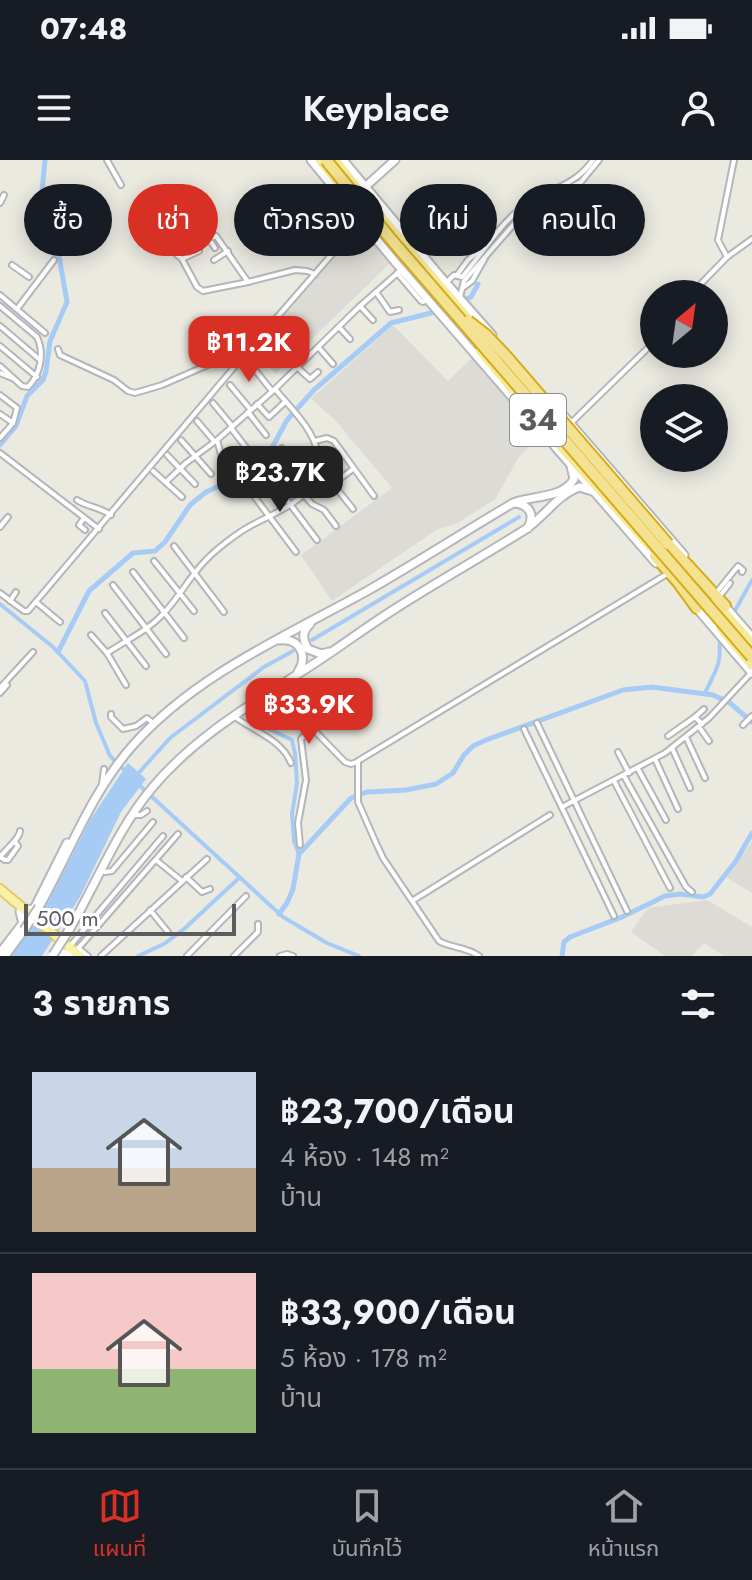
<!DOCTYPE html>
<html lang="th">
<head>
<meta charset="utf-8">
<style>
  :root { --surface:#171b24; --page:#242831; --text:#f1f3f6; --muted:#9ea1a6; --line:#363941; --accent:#d93025 }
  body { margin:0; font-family:Jost,"Noto Sans Thai",sans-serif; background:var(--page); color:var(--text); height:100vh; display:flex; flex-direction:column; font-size:30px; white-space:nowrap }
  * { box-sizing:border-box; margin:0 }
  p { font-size:26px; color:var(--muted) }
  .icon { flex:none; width:44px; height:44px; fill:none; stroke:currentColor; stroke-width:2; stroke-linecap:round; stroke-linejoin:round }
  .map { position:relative; height:796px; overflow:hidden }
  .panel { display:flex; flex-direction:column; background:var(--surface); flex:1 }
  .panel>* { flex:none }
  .banner { position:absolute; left:24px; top:24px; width:704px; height:72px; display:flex; gap:16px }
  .needle { width:52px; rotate:29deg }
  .tools { position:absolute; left:640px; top:120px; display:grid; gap:16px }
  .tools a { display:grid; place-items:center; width:88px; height:88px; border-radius:50%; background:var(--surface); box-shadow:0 4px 20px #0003; font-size:40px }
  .scale { position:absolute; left:24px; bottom:20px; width:212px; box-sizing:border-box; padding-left:8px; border:4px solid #5a5c60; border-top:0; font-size:22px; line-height:28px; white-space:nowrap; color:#5a5c60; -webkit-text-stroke:6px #fff; paint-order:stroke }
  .price { position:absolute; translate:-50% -68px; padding:0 18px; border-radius:16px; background:var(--accent); color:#fff; font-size:26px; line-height:52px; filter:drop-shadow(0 2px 4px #0008) }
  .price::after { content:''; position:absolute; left:50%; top:48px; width:24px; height:18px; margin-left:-12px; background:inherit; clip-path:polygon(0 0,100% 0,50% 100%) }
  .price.active { background:#222; color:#fff }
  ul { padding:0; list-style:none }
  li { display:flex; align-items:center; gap:24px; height:200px; padding:0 32px }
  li+li { border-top:2px solid var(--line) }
  li span { display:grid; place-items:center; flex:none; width:224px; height:160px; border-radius:0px; color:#555 }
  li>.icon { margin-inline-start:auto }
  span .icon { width:96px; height:96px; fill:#fffc; stroke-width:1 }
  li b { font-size:34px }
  h2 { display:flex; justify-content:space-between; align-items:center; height:96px; padding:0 32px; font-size:34px }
  .chip { padding:0 28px; border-radius:36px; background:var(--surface); box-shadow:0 4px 20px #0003; font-size:28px; line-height:72px }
  .chip.active { background:var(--accent); color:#fff }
  .status { display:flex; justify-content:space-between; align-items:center; height:56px; padding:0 40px; background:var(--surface); direction:ltr }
  .status svg { height:22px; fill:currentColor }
  header { display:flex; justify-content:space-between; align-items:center; height:104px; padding:0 32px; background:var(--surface); font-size:36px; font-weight:600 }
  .tab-bar { display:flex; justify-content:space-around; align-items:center; height:112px; border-top:2px solid var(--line); background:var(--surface); font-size:22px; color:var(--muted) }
  .tab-bar a { display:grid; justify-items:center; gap:4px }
  .tab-bar .active { color:var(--accent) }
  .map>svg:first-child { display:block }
  .industrial { fill:#dddbd5 }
  .water { fill:#a6ccf6 }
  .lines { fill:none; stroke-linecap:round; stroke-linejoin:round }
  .canal { stroke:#a6ccf6; stroke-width:4 }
  .river { stroke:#a6ccf6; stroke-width:5 }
  .minor-casing { stroke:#b4b6ba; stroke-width:8 }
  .secondary-casing { stroke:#b5b7bc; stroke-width:11 }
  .primary-casing { stroke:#e3ca62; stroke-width:12 }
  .trunk-casing { stroke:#d7ab15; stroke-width:13 }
  .motorway-casing { stroke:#d7ab15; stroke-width:14 }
  .minor { stroke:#fff; stroke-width:4 }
  .secondary { stroke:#fff; stroke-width:7 }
  .primary { stroke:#f7f1aa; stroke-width:8 }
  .trunk { stroke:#f4ea9e; stroke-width:9 }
  .motorway { stroke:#f2e291; stroke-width:10 }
  .secondary-bridge-casing { stroke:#b5b7bc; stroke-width:11; stroke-linecap:butt }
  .motorway-bridge-casing { stroke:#d7ab15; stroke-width:14; stroke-linecap:butt }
  .secondary-bridge { stroke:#fff; stroke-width:7 }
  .motorway-bridge { stroke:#f2e291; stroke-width:10 }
  .labels { text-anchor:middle; stroke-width:6; stroke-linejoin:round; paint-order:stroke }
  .shield { fill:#fff; stroke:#8c8d90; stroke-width:2 }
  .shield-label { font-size:30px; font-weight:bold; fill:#5a5c60 }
</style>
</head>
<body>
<div class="status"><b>07:48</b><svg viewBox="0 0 49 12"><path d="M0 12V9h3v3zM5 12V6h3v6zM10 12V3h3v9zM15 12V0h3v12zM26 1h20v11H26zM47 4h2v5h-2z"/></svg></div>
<header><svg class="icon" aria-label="menu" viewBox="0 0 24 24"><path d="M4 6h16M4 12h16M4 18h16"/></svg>Keyplace<svg class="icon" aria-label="person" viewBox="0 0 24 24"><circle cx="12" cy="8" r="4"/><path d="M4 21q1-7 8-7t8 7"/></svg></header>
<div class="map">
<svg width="752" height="796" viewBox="0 0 752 796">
  <rect width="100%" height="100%" fill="#ebeae1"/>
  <g class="industrial">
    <polygon points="358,64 391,102 276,214 252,187"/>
    <polygon points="393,165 448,221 473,197 541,276 519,297 495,339 458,363 436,370 332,441 301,395 392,328 335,260 311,239"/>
    <polygon points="752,681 752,733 726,717 733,710"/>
    <polygon points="707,740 752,767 752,796 724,796 704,783 692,796 665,796 631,772 648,748"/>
  </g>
  <polygon class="water" points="128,603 146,619 121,652 80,737 42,796 12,796 48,742 90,660"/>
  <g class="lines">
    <g class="canal">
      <polyline points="0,444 53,487 85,521 96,563 110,596 127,613"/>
      <polyline points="732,456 752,420"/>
      <polyline points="312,480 519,357"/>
      <path d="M705,533C710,522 717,511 719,500C721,492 718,486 721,478"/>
      <polyline points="253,561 292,580 295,594 297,623 292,654 294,681 299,694"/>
      <polyline points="136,616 170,578 264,507 293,491"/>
      <polyline points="139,625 283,757 327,783 359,796"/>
      <polyline points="138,796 164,784 184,769 239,718"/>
    </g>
    <g class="river">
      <polyline points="459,142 471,137 478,124"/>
      <polyline points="0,285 16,266 27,236 43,220 46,211 50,181 67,142 59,96 42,32 45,0"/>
      <polyline points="58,492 89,431 133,393 155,391 165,382 190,345 206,332 240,317 268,295 287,260 314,230 391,163 431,153 450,145"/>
      <polyline points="279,754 287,743 293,729 299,694 351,638 367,632 406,630 436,624 453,613 464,595 473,586 486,580 623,530 652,527 713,535 730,543 752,562"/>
      <polyline points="562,796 564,782 570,777 622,757 665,736 680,734 703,737 710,734 736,701 752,673"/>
    </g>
    <defs>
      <g id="minor">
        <polyline points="107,0 121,25"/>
        <polyline points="0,43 4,35"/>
        <polyline points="190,47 213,76"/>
        <polyline points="209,79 215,88"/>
        <polyline points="199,91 182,99 197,127 203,131 248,122 295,110 307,111 315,114"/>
        <polyline points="727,97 718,80 734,0"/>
        <polyline points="182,99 176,94 216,76 248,122"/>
        <polyline points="214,100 228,91"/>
        <polyline points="12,105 29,117"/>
        <polyline points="397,113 421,141 423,142 428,139"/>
        <polyline points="457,115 468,100 479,91"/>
        <path d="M446,123L454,115L462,117C481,95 502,61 525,45C551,27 573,28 593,0"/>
        <polyline points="464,127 472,121 485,98"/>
        <polyline points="376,132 390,152 399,150"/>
        <polyline points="691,134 727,97 752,79"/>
        <polyline points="0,135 45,173"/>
        <polyline points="460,137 464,121 528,48 581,22 599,0"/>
        <path d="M0,146L37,177C45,194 40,215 28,227L22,226L0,206"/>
        <polyline points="360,146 373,160"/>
        <polyline points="17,149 54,100"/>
        <polyline points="0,166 39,199"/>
        <polyline points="339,167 350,179"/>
        <polyline points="0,186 37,217"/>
        <polyline points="319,188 333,204"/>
        <polyline points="58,189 60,195 114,220 128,231 135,233 162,225 210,204 249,183 266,166"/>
        <polyline points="247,200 272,231"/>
        <polyline points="298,208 310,219 318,212"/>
        <polyline points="0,213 12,218"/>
        <polyline points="230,225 250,249"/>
        <polyline points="0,235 17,248 13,263 0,278"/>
        <polyline points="213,243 232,266"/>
        <polyline points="257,244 269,257 285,242"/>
        <polyline points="248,252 266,275"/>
        <polyline points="0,254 13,263"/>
        <polyline points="197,261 214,281"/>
        <polyline points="571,263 654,182"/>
        <polyline points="231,268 251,294"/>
        <polyline points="181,280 211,314"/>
        <polyline points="217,280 225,309"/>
        <polyline points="315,281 327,278 334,281 374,336"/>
        <polyline points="282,288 300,309 333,324 353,349"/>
        <polyline points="0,293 99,369"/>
        <polyline points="167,295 195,324"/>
        <polyline points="153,311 182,337"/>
        <polyline points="265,311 317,380"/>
        <polyline points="252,319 251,332 296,392"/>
        <polyline points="166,322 186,303 217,280 275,229 360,146 400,111"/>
        <polyline points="333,324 353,309"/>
        <polyline points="303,334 312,344 324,350 336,366"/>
        <path d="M77,340C87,347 100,347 111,355"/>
        <polyline points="84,358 79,365 85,370"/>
        <polyline points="0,367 8,357"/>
        <polyline points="174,386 224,452"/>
        <polyline points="154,401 194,451"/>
        <polyline points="133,412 184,478"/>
        <polyline points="113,425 166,494"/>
        <polyline points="0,433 24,451 28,451 252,186 361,61"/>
        <polyline points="716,433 738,406 743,410 742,412"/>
        <polyline points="719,437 730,423"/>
        <polyline points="10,441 16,432"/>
        <polyline points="36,442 60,462"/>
        <polyline points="105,453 146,506"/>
        <polyline points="91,475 107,493 126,525"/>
        <path d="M107,493C125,481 147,471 162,455C178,439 188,419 204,402C215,390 237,373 252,365C276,352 315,339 318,307C322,276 293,251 275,229"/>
        <polyline points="284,525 312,568 345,602 351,604 357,602"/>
        <polyline points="0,528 33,492"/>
        <polyline points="0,533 7,525"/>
        <polyline points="111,554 111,557 123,569 136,566 147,558 154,564"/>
        <path d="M235,557C254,571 282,580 291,603"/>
        <polyline points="695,557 704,549"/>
        <polyline points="537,563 627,751"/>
        <polyline points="743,565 752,556"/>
        <polyline points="699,567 709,581"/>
        <polyline points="524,569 614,756"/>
        <polyline points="668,576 695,557 702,564"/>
        <polyline points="686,577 705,618"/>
        <polyline points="672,588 690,628"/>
        <polyline points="618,592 629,613"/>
        <polyline points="655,599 678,649"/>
        <polyline points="638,609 666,660"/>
        <polyline points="624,616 686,727 692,732"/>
        <polyline points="614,621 670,728"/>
        <polyline points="102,624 104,609"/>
        <polyline points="562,647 665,593 709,558 751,513"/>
        <polyline points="133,655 141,655 147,651"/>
        <polyline points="300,685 298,663 306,620 301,579 312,568"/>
        <path d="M0,697C6,689 20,678 20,671"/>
        <polyline points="0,697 5,700 8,700 18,686 15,682"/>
        <polyline points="156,700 182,721"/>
        <polyline points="105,712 112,711 153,662"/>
        <polyline points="186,717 202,732 210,729"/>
        <polyline points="412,741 550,655"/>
        <polyline points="150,750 168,772"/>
        <polyline points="70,786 163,676"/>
        <polyline points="78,788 88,796"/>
        <polyline points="75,792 178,674"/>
        <polyline points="101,796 207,699"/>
        <polyline points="187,796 246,736"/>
        <polyline points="234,796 258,772 258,764"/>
        <polyline points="280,796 287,794 293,796"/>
        <path d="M479,796C467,787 451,788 439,781L383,698L376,683L358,642V601L667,414"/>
      </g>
      <g id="secondary">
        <polyline points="311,0 396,103 656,403"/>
        <polyline points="343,0 440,116 492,175"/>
        <polyline points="365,27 395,0"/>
        <polyline points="556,247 684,395"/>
        <path d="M515,343C530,345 535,355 528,368"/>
        <polyline points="694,445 752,513"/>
        <polyline points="724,445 750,475"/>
        <path d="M310,464C302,471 302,479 308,489L321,494L329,492"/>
        <path d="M279,480C299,477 309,495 298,512"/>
        <path d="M39,747C70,692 91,632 134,584C197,514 286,476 367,431C416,403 464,372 513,343C532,335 563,339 574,319L571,306"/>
        <polyline points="24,749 31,750 35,747 67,683"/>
        <path d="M69,770C97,723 116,671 152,628C197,574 257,541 315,503C344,484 372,463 401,445C442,419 485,395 526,369C545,356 558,334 580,327L592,331"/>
        <polyline points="0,793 23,763 20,752"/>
        <polyline points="5,796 24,770"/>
        <polyline points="56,796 60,792 71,795"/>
      </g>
      <polyline id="primary" points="0,729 80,796"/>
      <g id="trunk">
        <polyline points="320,0 372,63"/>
        <polyline points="335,0 359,31 474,166"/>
        <polyline points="480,190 548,272 651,387"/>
        <polyline points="715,442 752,484"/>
        <polyline points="721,468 752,505"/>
      </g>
      <g id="motorway">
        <polyline points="668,384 725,446"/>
        <polyline points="655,396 678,422 697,448"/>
      </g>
    </defs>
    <use href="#minor" class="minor-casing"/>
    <use href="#secondary" class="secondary-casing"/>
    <use href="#primary" class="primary-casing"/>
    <use href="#trunk" class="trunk-casing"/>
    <use href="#motorway" class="motorway-casing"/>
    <use href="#minor" class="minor"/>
    <use href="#secondary" class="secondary"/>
    <use href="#primary" class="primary"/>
    <use href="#trunk" class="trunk"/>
    <use href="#motorway" class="motorway"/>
    <defs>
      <g id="secondary-bridge">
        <polyline points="24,770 39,747"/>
        <polyline points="53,795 69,770"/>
      </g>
      <g id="motorway-bridge">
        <polyline points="326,0 390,78 752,497"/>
        <polyline points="468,161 486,175 506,196 668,384"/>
      </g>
    </defs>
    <use href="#secondary-bridge" class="secondary-bridge-casing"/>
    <use href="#motorway-bridge" class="motorway-bridge-casing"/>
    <use href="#secondary-bridge" class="secondary-bridge"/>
    <use href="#motorway-bridge" class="motorway-bridge"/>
  </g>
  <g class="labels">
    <rect class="shield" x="510" y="234" width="56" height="52" rx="6"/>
    <g class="shield-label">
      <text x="538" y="270">34</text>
    </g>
  </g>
</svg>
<div class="tools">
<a><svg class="needle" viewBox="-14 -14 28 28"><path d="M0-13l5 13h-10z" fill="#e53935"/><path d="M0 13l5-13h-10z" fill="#9ea1a6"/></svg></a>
<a><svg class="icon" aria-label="layers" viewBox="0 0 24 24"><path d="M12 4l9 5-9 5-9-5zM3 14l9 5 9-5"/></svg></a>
</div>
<div class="scale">500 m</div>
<b class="price" style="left:249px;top:224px">฿11.2K</b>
<b class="price active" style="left:280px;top:354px">฿23.7K</b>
<b class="price" style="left:309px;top:586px">฿33.9K</b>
<div class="banner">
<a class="chip">ซื้อ</a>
<a class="chip active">เช่า</a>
<a class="chip">ตัวกรอง</a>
<a class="chip">ใหม่</a>
<a class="chip">คอนโด</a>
</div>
</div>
<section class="panel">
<h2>3 รายการ<svg class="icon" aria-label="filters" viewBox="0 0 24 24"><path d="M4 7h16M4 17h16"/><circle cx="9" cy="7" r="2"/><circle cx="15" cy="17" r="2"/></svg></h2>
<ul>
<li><span style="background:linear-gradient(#c9d6e8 60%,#b9a48a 0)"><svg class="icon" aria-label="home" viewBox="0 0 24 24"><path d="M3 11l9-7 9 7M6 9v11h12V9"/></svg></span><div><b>฿23,700/เดือน</b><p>4 ห้อง · 148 m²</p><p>บ้าน</p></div></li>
<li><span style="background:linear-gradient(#f6c9c9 60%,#8fb573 0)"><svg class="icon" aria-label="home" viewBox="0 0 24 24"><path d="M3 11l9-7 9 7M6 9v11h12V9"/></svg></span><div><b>฿33,900/เดือน</b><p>5 ห้อง · 178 m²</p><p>บ้าน</p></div></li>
</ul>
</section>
<nav class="tab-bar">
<a class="active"><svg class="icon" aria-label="map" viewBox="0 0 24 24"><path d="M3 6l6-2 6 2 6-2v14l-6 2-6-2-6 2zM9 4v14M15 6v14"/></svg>แผนที่</a>
<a><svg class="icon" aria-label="saved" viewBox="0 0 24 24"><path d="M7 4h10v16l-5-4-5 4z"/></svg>บันทึกไว้</a>
<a><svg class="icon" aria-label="home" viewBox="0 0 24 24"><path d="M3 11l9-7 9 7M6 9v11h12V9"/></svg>หน้าแรก</a>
</nav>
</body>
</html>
